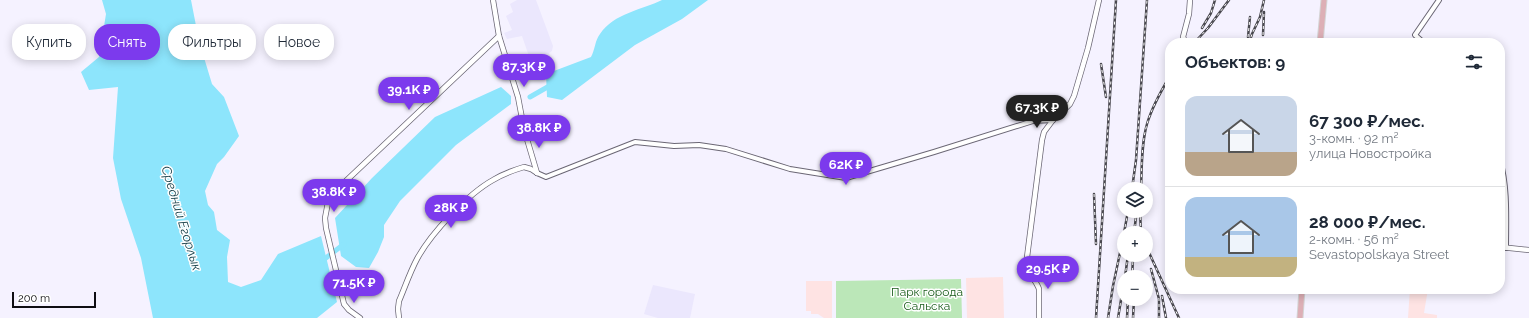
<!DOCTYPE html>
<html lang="ru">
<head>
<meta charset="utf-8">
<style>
  :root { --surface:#fff; --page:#f2f2f3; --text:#1f2937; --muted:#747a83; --line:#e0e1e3; --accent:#7c3aed }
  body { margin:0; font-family:Raleway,sans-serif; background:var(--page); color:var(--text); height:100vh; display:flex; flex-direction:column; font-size:15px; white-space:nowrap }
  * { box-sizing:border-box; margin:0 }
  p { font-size:13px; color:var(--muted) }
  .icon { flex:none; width:22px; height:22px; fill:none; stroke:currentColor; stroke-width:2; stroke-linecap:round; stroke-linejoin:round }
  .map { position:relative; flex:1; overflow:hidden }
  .side { position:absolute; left:1165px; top:38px; width:340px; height:256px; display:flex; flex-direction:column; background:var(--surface); border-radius:16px; box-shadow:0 2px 10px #0003 }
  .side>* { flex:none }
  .banner { position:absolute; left:12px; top:24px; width:380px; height:36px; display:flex; gap:8px }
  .tools { position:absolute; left:1117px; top:182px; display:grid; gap:8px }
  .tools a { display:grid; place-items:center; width:36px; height:36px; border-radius:50%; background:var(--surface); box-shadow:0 2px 10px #0003; font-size:20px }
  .scale { position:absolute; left:12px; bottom:10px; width:84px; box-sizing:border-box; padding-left:4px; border:2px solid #0f0e13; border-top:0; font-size:11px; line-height:14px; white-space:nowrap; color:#0f0e13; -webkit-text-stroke:3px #fff; paint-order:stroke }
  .price { position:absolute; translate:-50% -34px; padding:0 9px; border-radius:14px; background:var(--accent); color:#fff; font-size:13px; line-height:26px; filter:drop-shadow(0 1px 2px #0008) }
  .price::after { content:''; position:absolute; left:50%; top:24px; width:12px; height:9px; margin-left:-6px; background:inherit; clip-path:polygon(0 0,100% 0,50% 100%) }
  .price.on { background:#222; color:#fff }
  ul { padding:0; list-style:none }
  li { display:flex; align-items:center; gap:12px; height:100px; padding:0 20px }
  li+li { border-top:1px solid var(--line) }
  li span { display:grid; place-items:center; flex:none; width:112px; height:80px; border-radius:12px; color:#555 }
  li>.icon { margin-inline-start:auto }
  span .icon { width:48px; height:48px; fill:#fffc; stroke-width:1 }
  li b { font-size:17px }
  h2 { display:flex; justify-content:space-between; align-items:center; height:48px; padding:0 20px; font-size:17px }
  .pill { padding:0 14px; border-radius:16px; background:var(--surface); box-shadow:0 2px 10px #0003; font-size:14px; line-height:36px }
  .pill.on { background:var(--accent); color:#fff }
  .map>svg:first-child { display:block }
  .industrial { fill:#ebe7fd }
  .education { fill:#fee3e3 }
  .green { fill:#bbe7b8 }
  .water { fill:#8de5fc }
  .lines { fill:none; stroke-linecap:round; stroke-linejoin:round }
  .river { stroke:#8de5fc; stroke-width:5 }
  .tertiary-casing { stroke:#6b6775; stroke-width:6 }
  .secondary-casing { stroke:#6b6775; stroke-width:6 }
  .primary-casing { stroke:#d4d4d5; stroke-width:7 }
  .tertiary { stroke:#fff; stroke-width:4 }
  .secondary { stroke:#fff; stroke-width:4.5 }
  .primary { stroke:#ddafb6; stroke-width:5 }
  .rail-casing { stroke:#49484f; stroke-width:2.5 }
  .rail { stroke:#fff; stroke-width:1; stroke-dasharray:3; stroke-linecap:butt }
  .labels { text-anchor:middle; stroke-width:3; stroke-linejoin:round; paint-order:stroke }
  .park-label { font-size:12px; fill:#155916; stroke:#fff }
  .water-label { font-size:13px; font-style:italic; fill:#143e47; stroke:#fff }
</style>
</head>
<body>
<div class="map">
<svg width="1529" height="318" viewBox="0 0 1529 318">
  <rect width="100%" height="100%" fill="#f5f2ff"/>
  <g class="industrial">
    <polygon points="517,0 536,0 553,46 552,51 549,53 551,60 533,68 522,36 507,39 504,33 512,30 506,16 513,12 510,4"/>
    <polygon points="653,285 695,294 690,318 658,318 644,314"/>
  </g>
  <g class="education">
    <polygon points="1003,277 1004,318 967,318 966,278"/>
    <polygon points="806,281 832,281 832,318 824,318 818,314 811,314 811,311 806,311"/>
    <polygon points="1410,289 1428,289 1424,313 1437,315 1437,318 1408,318"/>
  </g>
  <polygon class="green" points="961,279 962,318 836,318 836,281"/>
  <g class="water">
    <polygon points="102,0 191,0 199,41 212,84 224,97 239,136 224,157 217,164 205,191 208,205 214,212 217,230 230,240 227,257 228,282 241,287 261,280 278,254 321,236 337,302 317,318 153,318 141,258 121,199 113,158 118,87 89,90 81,72 99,57 106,14"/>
    <path d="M662,0H708L682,19L635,45L562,100L547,97L546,74L591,57C595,50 595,40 600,34C614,13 642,10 662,0Z"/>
    <polygon points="501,87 511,96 511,104 456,145 400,201 384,225 384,237 378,252 369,268 356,267 341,256 335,218 372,178 435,117"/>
  </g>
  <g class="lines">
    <g class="river">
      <polyline points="530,97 551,85"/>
      <polyline points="322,261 344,244"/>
    </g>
    <defs>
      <g id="tertiary">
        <polyline points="1424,43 1415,35 1439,0"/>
        <path d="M1500,160C1508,188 1506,219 1506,248"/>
        <polyline points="537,173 546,177 635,142 674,146 699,145 726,149 790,169 846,178 934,152 1033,121 1053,120"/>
      </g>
      <g id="secondary">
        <polyline points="493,0 499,36 518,97 524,129 537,173"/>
        <polyline points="1186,43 1183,37 1189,14 1190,0"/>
        <polyline points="1500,247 1529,250"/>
        <polyline points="360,318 349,310 344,304 326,228 325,218 329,197 499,36"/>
        <path d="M399,318L398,309L399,301C405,287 410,272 417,259C431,233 468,194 493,180C503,174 514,170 524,167L531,169L537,173"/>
        <path d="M1039,318V289C1036,280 1028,274 1026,265L1042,140L1044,132L1053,120L1070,104L1074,96L1088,48L1099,0"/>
      </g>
      <g id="primary">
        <polyline points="1320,43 1324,0"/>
        <polyline points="1300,318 1302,289"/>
      </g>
    </defs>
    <use href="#tertiary" class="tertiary-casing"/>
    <use href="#secondary" class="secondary-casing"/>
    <use href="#primary" class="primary-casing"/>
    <use href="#tertiary" class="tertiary"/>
    <use href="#secondary" class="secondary"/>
    <use href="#primary" class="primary"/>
    <defs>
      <g id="rail">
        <polyline points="1202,28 1211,13 1215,0"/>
        <polyline points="1263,35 1264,12"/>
        <polyline points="1248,37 1250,17"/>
        <polyline points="1194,43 1208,28 1229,0"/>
        <polyline points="1249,43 1252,34 1260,17 1264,0"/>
        <polyline points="1101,64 1106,97"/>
        <polyline points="1132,189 1136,160 1147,0"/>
        <path d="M1141,189C1142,168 1141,145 1147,124C1152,107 1161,91 1170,76"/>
        <polyline points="1094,194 1096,244"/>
        <polyline points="1140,211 1141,233"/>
        <polyline points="1124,233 1128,211"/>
        <polyline points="1134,233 1136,217"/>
        <polyline points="1146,246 1179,318"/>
        <polyline points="1151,269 1159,299 1159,318"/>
        <polyline points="1125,277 1128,255"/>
        <polyline points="1132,277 1133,259"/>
        <polyline points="1162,296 1166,318"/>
        <polyline points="1096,318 1116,0"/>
        <polyline points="1108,318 1113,286 1124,234"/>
        <polyline points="1118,318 1124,282"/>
        <polyline points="1127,318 1128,299"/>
        <polyline points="1133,318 1134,299"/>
      </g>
    </defs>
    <use href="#rail" class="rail-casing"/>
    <use href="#rail" class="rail"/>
  </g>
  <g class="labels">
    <g class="park-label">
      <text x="927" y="296">Парк города<tspan x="927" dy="14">Сальска</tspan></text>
    </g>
    <g class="water-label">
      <text transform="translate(182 218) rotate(73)" y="5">Средний Егорлык</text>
    </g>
  </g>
</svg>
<div class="tools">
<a><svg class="icon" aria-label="layers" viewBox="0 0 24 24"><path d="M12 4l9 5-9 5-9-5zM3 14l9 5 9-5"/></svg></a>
<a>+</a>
<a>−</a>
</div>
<div class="scale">200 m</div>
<b class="price" style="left:524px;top:88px">87.3K ₽</b>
<b class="price" style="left:409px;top:111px">39.1K ₽</b>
<b class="price on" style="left:1037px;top:129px">67.3K ₽</b>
<b class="price" style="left:539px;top:149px">38.8K ₽</b>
<b class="price" style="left:846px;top:186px">62K ₽</b>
<b class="price" style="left:334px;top:213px">38.8K ₽</b>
<b class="price" style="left:451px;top:229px">28K ₽</b>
<b class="price" style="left:1048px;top:290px">29.5K ₽</b>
<b class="price" style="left:354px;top:304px">71.5K ₽</b>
<div class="banner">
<a class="pill">Купить</a>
<a class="pill on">Снять</a>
<a class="pill">Фильтры</a>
<a class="pill">Новое</a>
</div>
<section class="side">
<h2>Объектов: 9<svg class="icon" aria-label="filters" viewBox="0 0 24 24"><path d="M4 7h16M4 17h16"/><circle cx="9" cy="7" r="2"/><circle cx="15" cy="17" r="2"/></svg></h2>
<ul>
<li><span style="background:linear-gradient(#c9d6e8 70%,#b9a48a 0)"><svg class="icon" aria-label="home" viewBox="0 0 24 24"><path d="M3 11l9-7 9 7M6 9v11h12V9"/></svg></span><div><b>67 300 ₽/мес.</b><p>3-комн. · 92 m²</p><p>улица Новостройка</p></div></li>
<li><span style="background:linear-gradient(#a9c7e8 75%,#c2b280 0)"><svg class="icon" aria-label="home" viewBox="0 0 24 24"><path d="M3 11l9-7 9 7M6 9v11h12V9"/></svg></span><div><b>28 000 ₽/мес.</b><p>2-комн. · 56 m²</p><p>Sevastopolskaya Street</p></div></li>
</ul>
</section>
</div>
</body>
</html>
